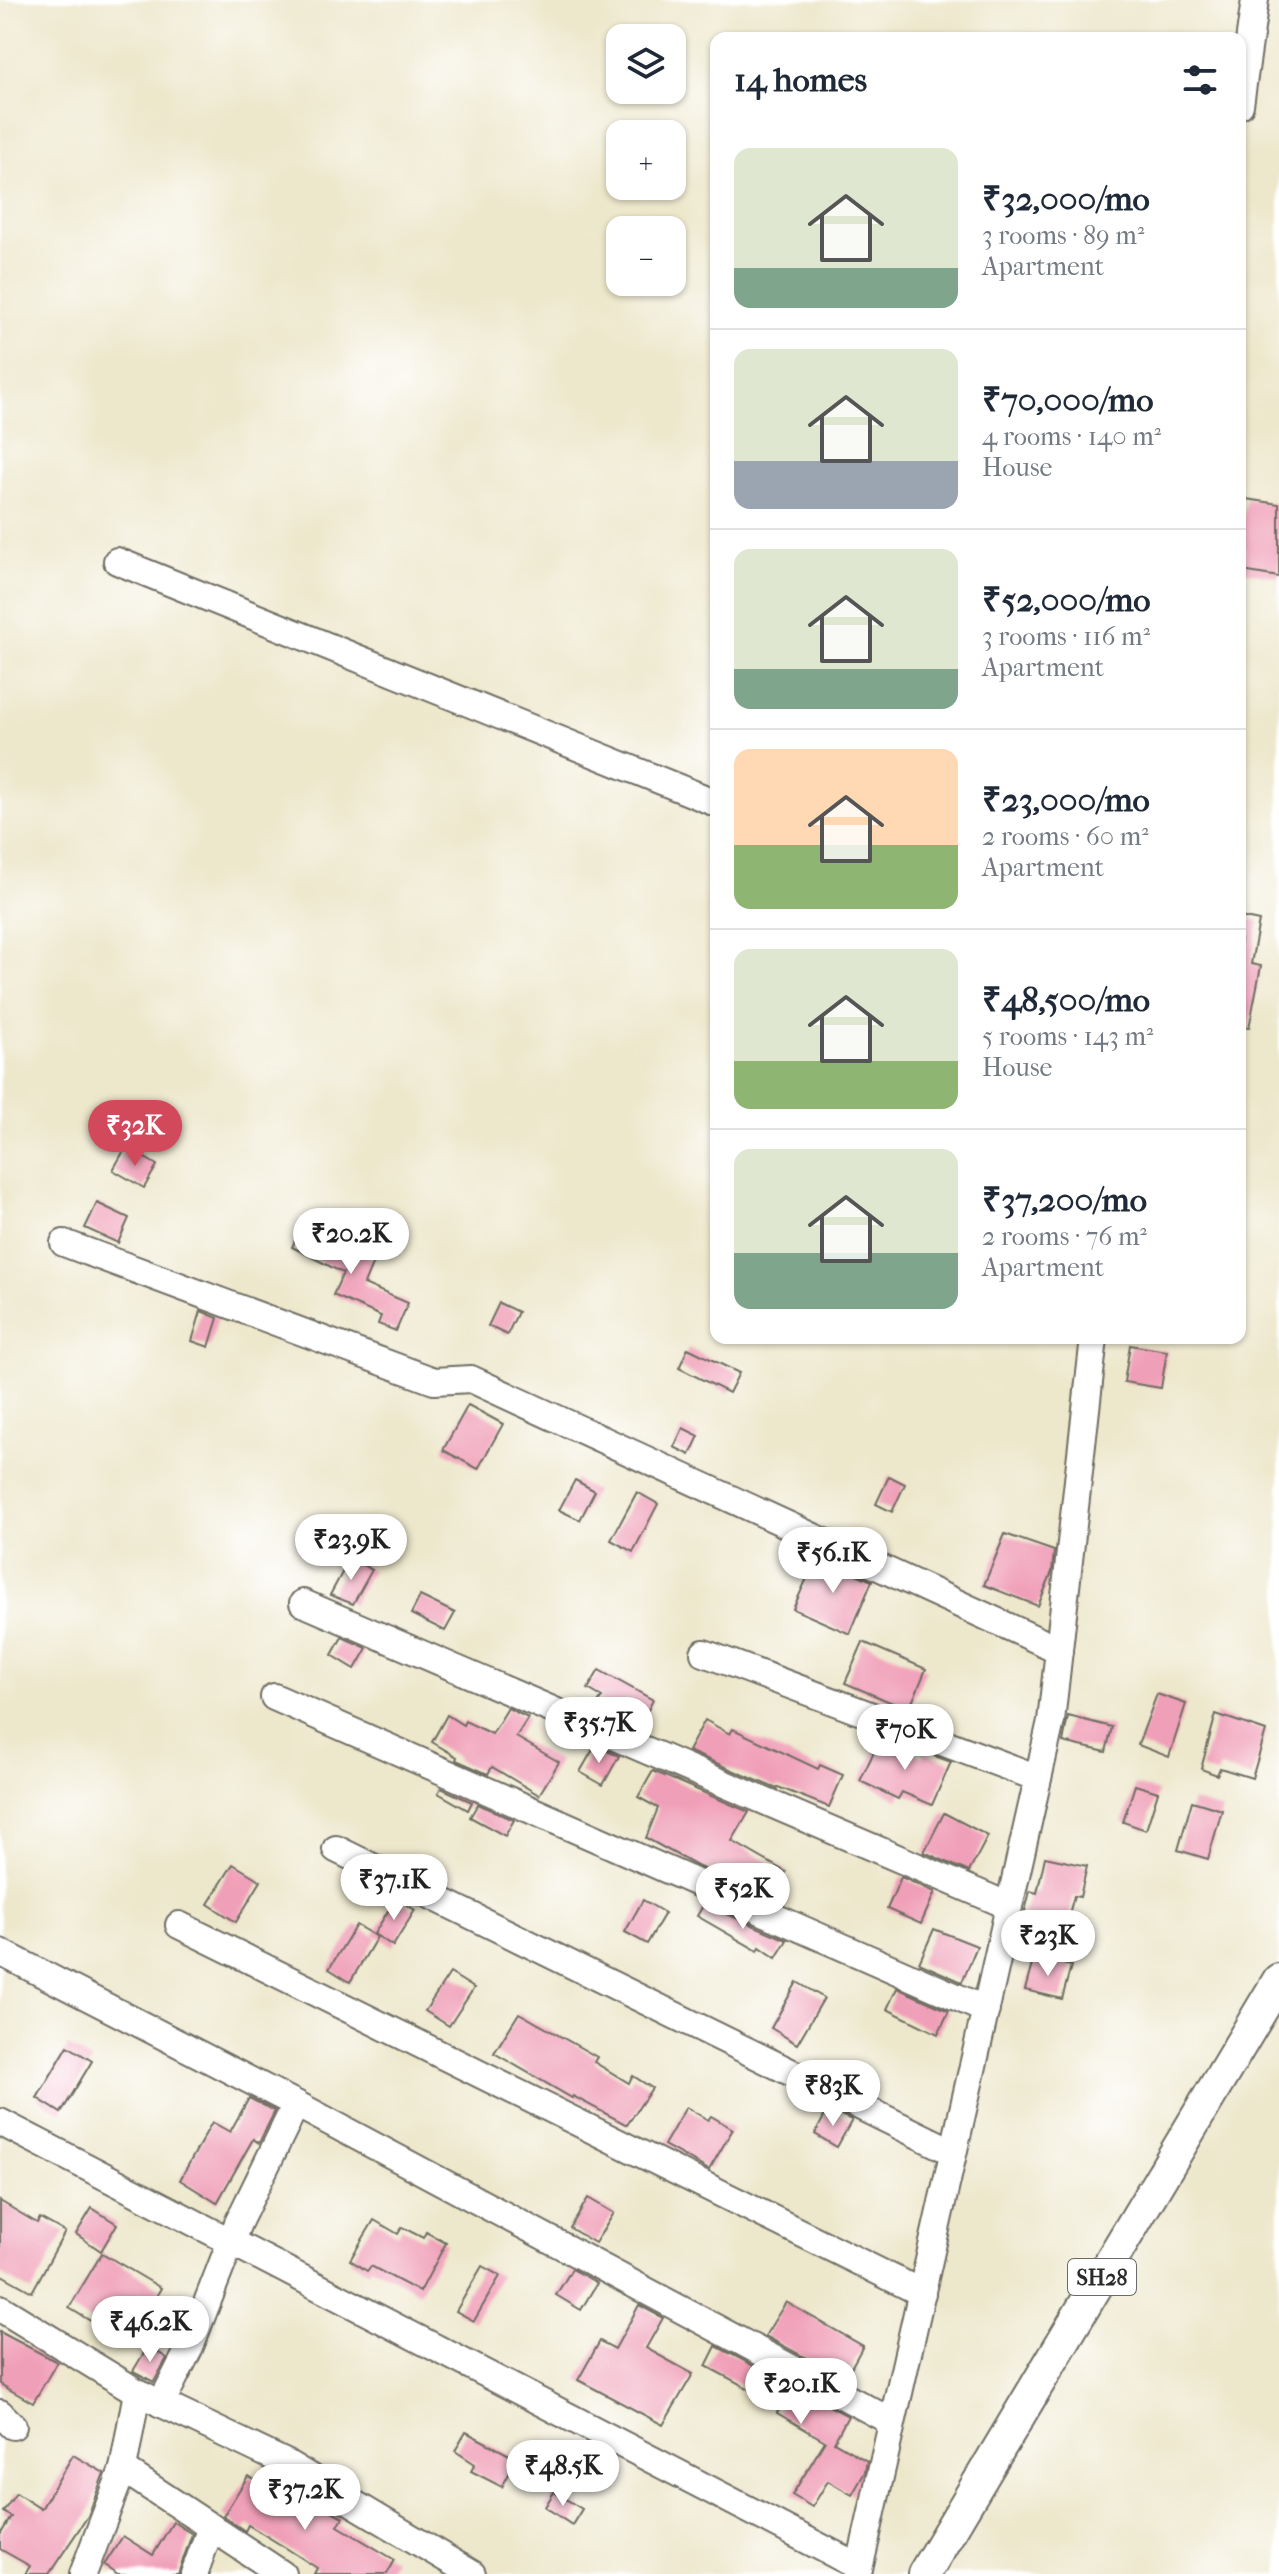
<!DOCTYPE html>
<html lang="en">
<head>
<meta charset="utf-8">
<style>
  :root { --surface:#fff; --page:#f2f2f3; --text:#1f2937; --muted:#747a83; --line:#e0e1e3; --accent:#d1495b }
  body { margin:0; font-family:"IM FELL French Canon",serif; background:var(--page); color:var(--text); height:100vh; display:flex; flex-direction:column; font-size:30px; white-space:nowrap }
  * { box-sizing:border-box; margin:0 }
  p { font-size:26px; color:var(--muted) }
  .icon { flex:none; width:44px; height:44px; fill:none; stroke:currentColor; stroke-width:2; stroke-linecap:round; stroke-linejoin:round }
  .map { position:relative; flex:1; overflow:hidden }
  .details { position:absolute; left:710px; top:32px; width:536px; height:1312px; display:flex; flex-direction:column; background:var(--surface); border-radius:16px; box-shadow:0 2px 6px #0004 }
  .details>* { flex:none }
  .controls { position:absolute; left:606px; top:24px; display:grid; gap:16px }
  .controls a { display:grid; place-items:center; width:80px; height:80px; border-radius:16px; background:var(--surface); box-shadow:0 2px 6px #0004; font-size:40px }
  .price { position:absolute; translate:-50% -68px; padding:0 18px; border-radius:28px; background:#fff; color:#222; font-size:26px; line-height:52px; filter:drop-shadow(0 2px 4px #0008) }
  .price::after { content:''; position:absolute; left:50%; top:48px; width:24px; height:18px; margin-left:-12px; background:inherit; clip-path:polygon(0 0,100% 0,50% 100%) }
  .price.current { background:var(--accent); color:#fff }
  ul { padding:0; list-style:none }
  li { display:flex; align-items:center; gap:24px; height:200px; padding:0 24px }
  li+li { border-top:2px solid var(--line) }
  li span { display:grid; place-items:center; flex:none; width:224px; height:160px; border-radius:16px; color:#555 }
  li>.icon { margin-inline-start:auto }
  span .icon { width:96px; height:96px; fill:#fffc; stroke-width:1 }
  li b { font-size:34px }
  h2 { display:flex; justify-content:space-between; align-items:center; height:96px; padding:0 24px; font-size:34px }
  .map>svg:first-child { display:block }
  .building { fill:#f09fb8 }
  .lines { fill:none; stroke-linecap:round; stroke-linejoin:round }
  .minor-casing { stroke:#6f6d63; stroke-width:30 }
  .major-casing { stroke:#6f6d63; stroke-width:36 }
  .minor { stroke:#fff; stroke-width:26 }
  .major { stroke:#fff; stroke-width:32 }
  .labels { text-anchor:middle; stroke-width:7; stroke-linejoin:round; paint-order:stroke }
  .shield { fill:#fff; stroke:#6b6b6b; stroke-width:2 }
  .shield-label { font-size:22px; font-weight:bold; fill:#2b2b2b }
</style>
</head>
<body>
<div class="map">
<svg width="1279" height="2574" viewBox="0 0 1279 2574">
  <rect width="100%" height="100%" fill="#fff"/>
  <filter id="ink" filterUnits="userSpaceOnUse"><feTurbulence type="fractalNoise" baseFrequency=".0125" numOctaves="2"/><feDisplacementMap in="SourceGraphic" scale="16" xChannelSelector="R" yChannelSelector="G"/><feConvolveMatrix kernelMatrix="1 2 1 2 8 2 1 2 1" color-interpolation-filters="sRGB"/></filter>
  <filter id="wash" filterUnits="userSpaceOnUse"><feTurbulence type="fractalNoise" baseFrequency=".006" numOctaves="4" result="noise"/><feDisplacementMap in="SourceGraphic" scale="32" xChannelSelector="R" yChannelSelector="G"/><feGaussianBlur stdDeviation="1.8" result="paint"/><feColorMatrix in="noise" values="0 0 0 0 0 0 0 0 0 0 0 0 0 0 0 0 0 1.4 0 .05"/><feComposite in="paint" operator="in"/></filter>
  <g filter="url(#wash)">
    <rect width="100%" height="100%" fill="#ede7cb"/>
    <g id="blocks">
      <g class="building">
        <polygon points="1246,499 1279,504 1279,577 1242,571 1246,548 1240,547 1240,542"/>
        <polygon points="1240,917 1259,921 1251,964 1261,966 1249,1028 1240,1027"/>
        <polygon points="126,1147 157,1165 144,1188 113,1170"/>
        <polygon points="97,1203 129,1218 118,1243 85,1228"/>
        <polygon points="303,1224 335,1239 334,1242 374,1260 364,1284 408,1303 396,1331 378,1324 381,1316 333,1295 343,1273 292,1247"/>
        <polygon points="499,1303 518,1312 507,1335 488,1326"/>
        <polygon points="201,1311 218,1318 209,1347 192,1341"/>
        <polygon points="1130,1345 1167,1351 1161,1388 1124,1382"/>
        <polygon points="688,1348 739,1373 729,1393 679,1368"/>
        <polygon points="468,1405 503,1424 478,1469 443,1450"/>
        <polygon points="683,1428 699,1436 690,1455 674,1447"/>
        <polygon points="889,1476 905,1484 892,1512 876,1504"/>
        <polygon points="575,1480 595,1491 580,1520 559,1510"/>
        <polygon points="637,1492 658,1504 633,1552 611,1540"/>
        <polygon points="1005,1534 1054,1551 1052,1572 1038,1606 984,1585"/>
        <polygon points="817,1556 872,1581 850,1634 793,1609"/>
        <polygon points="350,1558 372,1570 353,1604 330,1595"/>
        <polygon points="420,1596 455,1613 445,1631 411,1614"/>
        <polygon points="342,1637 367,1648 355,1669 332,1655"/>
        <polygon points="863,1642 926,1669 909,1710 845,1683"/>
        <polygon points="599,1670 653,1700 638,1730 594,1710 602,1697 588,1689"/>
        <polygon points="1157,1694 1186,1704 1169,1757 1138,1745"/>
        <polygon points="508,1708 528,1718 516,1737 559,1762 539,1795 492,1767 488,1774 456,1760 457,1757 432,1742 447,1715 463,1725 465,1721 492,1734"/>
        <polygon points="1216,1714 1266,1731 1252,1778 1220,1768 1217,1775 1201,1769"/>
        <polygon points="1068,1716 1112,1727 1106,1752 1063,1742"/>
        <polygon points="705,1720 730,1734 733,1729 818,1769 820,1765 843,1775 829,1807 778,1787 777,1789 688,1751"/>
        <polygon points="881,1737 922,1757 924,1752 951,1762 932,1805 902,1792 898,1799 860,1781"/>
        <polygon points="595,1746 619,1756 603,1785 580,1772"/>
        <polygon points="653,1771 749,1812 732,1841 786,1872 771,1898 697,1866 646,1838 658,1808 638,1797"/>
        <polygon points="1135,1785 1158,1792 1146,1830 1123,1822"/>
        <polygon points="441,1788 472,1802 468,1810 438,1793"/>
        <polygon points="1192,1801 1222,1810 1208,1859 1178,1850"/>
        <polygon points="478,1804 514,1820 505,1836 470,1817"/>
        <polygon points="944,1813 988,1836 969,1872 924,1852"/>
        <polygon points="1045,1857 1087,1866 1080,1897 1074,1896 1066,1925 1024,1915 1030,1891 1037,1893"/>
        <polygon points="233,1864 261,1881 236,1922 208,1904"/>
        <polygon points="901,1877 935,1892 921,1924 887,1909"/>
        <polygon points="396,1898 415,1910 393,1946 374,1934"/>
        <polygon points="643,1900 665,1913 647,1944 625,1932"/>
        <polygon points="704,1904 787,1940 776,1958 760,1947 758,1951 697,1916"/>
        <polygon points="356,1925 377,1937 350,1982 329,1969"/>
        <polygon points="934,1929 977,1946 962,1982 919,1963"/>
        <polygon points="1034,1957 1071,1966 1062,1999 1025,1990"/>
        <polygon points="450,1973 474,1988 449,2026 425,2011"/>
        <polygon points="797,1982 824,1998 797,2044 771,2028"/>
        <polygon points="897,1988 949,2011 938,2034 887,2009"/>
        <polygon points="519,2013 597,2057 594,2062 629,2083 633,2076 652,2088 627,2125 573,2096 572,2098 494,2053"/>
        <polygon points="68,2046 92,2061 61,2113 37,2098"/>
        <polygon points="249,2098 275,2111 259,2143 253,2139 217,2203 180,2180 212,2122 230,2132"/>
        <polygon points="686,2107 708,2120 711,2116 733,2129 709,2170 664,2145"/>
        <polygon points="828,2109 852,2120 837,2147 815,2134"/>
        <polygon points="588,2198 614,2213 595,2243 570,2228"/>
        <polygon points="0,2201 37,2223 40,2218 65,2232 32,2292 0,2274"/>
        <polygon points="92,2208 117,2224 101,2251 76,2234"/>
        <polygon points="374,2220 398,2234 402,2227 423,2238 426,2232 446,2243 420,2292 371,2266 367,2271 350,2260"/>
        <polygon points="102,2253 161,2288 144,2317 124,2306 109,2332 69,2308"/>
        <polygon points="482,2266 500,2276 474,2321 456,2311"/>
        <polygon points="572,2269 597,2283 581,2310 556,2295"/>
        <polygon points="786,2302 863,2346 845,2379 765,2336"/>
        <polygon points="639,2305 663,2318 646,2348 693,2374 663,2425 578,2380 600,2341 615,2349"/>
        <polygon points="0,2332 57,2362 33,2403 0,2384"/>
        <polygon points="148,2346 167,2358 154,2382 133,2371"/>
        <polygon points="716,2346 848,2416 834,2442 867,2461 865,2472 852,2495 828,2481 812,2507 792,2495 825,2441 777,2413 781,2406 706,2366"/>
        <polygon points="466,2432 517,2459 502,2487 471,2471 475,2464 455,2451"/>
        <polygon points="73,2455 104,2473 88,2516 49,2574 25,2574 30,2566 0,2549 0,2535 11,2517 3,2512 16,2493 41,2509"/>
        <polygon points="248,2476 309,2509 314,2501 343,2517 338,2526 395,2560 387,2574 314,2574 317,2568 286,2548 248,2525 245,2531 223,2516"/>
        <polygon points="554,2492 582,2509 572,2525 545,2507"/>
        <polygon points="173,2522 192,2534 178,2574 118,2574 104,2565 123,2536 153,2555"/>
      </g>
    </g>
  </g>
  <g filter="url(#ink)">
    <use href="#blocks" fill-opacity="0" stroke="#6f6d63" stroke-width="2"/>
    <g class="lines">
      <defs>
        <g id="minor">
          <polyline points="1240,105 1255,0"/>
          <polyline points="117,561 716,803"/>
          <polyline points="64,1243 434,1381 471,1379 1059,1650"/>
          <polyline points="303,1603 1009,1906"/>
          <polyline points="704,1653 1038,1778"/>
          <polyline points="274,1697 986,2010"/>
          <polyline points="336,1849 953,2152"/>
          <polyline points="179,1925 922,2293"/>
          <polyline points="0,1952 296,2104 892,2422"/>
          <polyline points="0,2122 859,2567"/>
          <polyline points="0,2308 137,2392 286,2463 472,2574"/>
          <polyline points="161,2404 189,2349 238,2223 296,2104"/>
          <polyline points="0,2413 13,2426"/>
          <polyline points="123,2469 282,2574"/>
          <polyline points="83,2574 123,2469 137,2392"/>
          <polyline points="194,2574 211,2527"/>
          <polyline points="858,2574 1051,1721 1094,1338"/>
        </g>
        <polyline id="major" points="924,2574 1279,1980"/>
      </defs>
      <use href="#minor" class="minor-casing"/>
      <use href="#major" class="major-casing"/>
      <use href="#minor" class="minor"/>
      <use href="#major" class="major"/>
    </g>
  </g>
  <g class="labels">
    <rect class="shield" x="1068" y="2259" width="68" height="36" rx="6"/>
    <g class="shield-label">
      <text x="1102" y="2285">SH28</text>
    </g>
  </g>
</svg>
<div class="controls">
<a><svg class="icon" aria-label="layers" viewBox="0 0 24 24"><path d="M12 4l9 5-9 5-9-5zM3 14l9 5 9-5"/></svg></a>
<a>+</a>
<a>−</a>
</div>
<b class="price current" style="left:135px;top:1168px">₹32K</b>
<b class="price" style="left:351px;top:1276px">₹20.2K</b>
<b class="price" style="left:351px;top:1582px">₹23.9K</b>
<b class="price" style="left:833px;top:1595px">₹56.1K</b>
<b class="price" style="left:599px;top:1765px">₹35.7K</b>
<b class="price" style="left:905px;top:1772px">₹70K</b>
<b class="price" style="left:394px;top:1922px">₹37.1K</b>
<b class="price" style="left:743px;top:1931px">₹52K</b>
<b class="price" style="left:1048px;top:1978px">₹23K</b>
<b class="price" style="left:833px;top:2128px">₹83K</b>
<b class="price" style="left:150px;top:2364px">₹46.2K</b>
<b class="price" style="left:801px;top:2426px">₹20.1K</b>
<b class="price" style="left:563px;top:2508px">₹48.5K</b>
<b class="price" style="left:305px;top:2532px">₹37.2K</b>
<section class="details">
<h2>14 homes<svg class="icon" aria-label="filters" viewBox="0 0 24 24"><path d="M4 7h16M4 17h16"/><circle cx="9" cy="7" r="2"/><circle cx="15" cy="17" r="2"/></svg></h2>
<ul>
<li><span style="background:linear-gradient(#dfe7d0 75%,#7fa58c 0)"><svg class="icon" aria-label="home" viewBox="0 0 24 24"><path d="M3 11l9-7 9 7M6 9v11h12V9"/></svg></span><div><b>₹32,000/mo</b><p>3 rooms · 89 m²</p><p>Apartment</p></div></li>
<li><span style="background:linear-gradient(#dfe7d0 70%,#9aa5b1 0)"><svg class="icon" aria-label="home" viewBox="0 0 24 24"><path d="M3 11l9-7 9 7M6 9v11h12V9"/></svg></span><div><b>₹70,000/mo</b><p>4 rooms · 140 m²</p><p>House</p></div></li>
<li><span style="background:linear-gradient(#dfe7d0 75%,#7fa58c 0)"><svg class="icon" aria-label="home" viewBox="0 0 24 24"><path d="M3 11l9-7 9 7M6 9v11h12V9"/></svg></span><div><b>₹52,000/mo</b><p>3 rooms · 116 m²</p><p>Apartment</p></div></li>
<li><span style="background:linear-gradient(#ffd9b3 60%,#8fb573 0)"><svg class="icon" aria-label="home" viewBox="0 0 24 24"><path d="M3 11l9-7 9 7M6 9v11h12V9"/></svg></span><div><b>₹23,000/mo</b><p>2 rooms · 60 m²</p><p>Apartment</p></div></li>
<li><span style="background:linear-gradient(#dfe7d0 70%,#8fb573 0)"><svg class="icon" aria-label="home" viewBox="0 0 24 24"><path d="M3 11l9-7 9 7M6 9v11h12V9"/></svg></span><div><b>₹48,500/mo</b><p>5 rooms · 143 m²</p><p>House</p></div></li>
<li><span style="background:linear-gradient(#dfe7d0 65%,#7fa58c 0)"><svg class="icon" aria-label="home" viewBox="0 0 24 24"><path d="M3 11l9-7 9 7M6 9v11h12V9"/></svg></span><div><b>₹37,200/mo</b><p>2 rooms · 76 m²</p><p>Apartment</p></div></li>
</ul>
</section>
</div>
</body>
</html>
